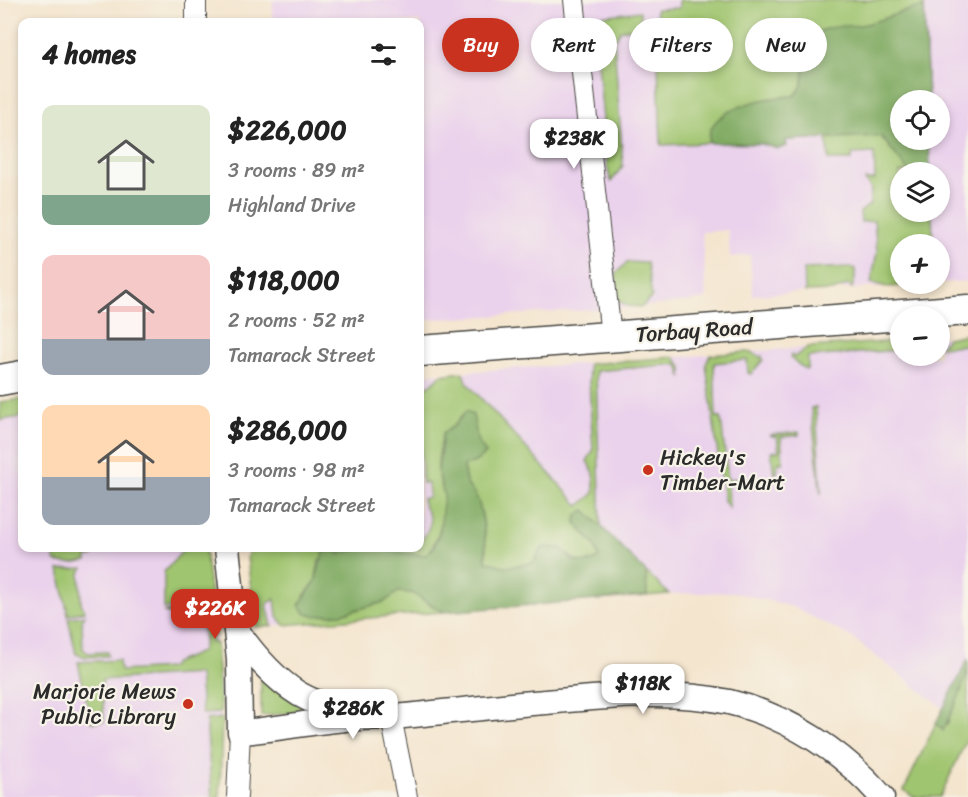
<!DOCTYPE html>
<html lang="en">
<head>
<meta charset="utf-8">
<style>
  :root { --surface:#fff; --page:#f6f6f6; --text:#222; --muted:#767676; --accent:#c8321e }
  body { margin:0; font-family:Sriracha,sans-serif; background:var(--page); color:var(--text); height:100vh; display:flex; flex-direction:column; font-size:22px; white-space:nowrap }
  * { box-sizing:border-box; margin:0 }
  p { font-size:20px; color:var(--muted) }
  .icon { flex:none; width:33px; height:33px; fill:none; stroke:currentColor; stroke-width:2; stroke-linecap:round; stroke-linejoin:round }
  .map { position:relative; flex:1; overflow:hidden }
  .details { position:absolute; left:18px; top:18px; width:406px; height:534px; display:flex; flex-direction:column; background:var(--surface); border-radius:12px; box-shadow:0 3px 9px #0003 }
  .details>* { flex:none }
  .banner { position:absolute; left:442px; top:18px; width:435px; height:54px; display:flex; gap:12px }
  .controls { position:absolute; left:890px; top:90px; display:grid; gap:12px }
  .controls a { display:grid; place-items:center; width:60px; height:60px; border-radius:50%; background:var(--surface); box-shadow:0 3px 9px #0003; font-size:30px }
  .price { position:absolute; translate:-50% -51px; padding:0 14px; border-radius:12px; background:#fff; color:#222; font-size:20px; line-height:39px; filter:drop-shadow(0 2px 3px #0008) }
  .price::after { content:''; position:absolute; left:50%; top:36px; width:18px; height:14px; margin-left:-9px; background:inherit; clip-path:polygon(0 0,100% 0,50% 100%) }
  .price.current { background:var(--accent); color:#fff }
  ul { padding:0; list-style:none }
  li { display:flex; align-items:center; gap:18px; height:150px; padding:0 24px }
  li span { display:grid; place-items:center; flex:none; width:168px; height:120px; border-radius:12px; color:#555 }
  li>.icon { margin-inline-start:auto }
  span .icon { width:72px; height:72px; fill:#fffc; stroke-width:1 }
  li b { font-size:26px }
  h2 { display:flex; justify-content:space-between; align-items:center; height:72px; padding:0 24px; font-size:26px }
  .chip { padding:0 21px; border-radius:27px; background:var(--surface); box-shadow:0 3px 9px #0003; font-size:21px; line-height:54px }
  .chip.current { background:var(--accent); color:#fff }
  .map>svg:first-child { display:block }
  .built { fill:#ead1ec; fill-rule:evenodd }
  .green { fill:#a0c570; stroke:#66784e; stroke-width:1.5 }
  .forest { fill:#80aa62; stroke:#566a46; stroke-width:1.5 }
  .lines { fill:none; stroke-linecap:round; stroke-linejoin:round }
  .minor-casing { stroke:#494743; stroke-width:22 }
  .tertiary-casing { stroke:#494743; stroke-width:27 }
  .primary-casing { stroke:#494743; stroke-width:33 }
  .minor { stroke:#fff; stroke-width:20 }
  .tertiary { stroke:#fff; stroke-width:24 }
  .primary { stroke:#fff; stroke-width:30 }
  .poi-dot { fill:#c8321e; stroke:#f7f3e8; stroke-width:2 }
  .labels { text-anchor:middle; stroke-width:4.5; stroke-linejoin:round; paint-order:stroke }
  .street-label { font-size:22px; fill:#2b2b2b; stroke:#f7f3e8 }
  .poi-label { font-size:22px; fill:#2b2b2b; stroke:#f7f3e8; text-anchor:start }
</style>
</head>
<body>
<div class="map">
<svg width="968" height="797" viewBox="0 0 968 797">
  <rect width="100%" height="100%" fill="#f7f3e8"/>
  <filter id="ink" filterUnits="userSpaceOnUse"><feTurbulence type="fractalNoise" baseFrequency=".0167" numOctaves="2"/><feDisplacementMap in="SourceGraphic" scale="12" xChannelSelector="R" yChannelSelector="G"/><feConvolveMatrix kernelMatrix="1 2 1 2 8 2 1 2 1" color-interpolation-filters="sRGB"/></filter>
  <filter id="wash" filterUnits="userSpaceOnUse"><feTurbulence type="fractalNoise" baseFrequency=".008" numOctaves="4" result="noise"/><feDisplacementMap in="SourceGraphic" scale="24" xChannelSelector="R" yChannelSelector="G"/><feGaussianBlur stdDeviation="1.35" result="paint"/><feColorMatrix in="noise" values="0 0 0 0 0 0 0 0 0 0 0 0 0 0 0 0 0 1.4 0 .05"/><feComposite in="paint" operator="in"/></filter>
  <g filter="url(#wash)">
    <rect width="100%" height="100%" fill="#f4e5ce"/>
    <g class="built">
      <path d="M273,0H968V281L939,283V244H900V284H930L753,295L750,255L730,257L728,230L702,232L706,299L642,307L420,320V22H272ZM900,100H939V140H900ZM900,172H939V212H900Z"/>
      <polygon points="968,335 968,659 943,708 851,637 793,607 733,592 669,594 256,627 246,548 420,548 420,375 900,341 900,356 939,356 939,338"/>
      <polygon points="22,399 22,548 205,548 221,687 220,797 0,797 0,402"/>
    </g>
    <g class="green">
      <polygon points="679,0 924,0 928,100 900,100 881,137 909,171 913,172 900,172 900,212 932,212 933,244 900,244 900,284 930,284 887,287 871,283 877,252 874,221 861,222 860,212 870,204 871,189 865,180 875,180 874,153 852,154 852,160 829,160 827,138 661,145 656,9 679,8"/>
      <polygon points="640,11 641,27 621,30 614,40 623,166 611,182 607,166 594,17"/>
      <polygon points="628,262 647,263 652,297 642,307 628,306 618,301 616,273"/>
      <polygon points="851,267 855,269 855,279 852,288 848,285 833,291 805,292 804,269"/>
      <polygon points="968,334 968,345 940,347 947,338"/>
      <polygon points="900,341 900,350 808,357 808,368 806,370 790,358 791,355 794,357 808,347"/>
      <polygon points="746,352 753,353 759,357 762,356 763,360 751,374 748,373 747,360 714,363 716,417 721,418 728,479 746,478 746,481 728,483 729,508 724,501 706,364 710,355"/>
      <path d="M674,357L682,367V378L678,364L596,371L601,526L577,515L576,524L595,545L599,557C583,568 573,561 561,548L543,547L533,563L506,567L486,561C486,542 485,522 479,504C474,485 464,493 464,465L475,462L486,453L478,442L475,430L454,426L443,433C441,445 437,458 438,470C438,478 442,486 444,493C446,512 439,541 426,555H408L383,548H420C420,536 430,533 430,522C430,513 423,508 422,499L429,497L428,483H422L420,403L427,385L429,386L441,375L462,372L469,385L579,506L594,493V474L587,461L593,451L588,364Z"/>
      <polygon points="22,399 22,417 0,420 0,402"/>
      <polygon points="816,407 821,494 811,408"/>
      <polygon points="799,432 799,435 781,437 783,463 778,463 777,473 774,474 771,452 779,451 777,437 769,435"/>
      <path d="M52,548H99L100,550L93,551V556L87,557V561C78,563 64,566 55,561Z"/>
      <polygon points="185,548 205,548 212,605 187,607 187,601 184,602 184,607 164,609 164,572"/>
      <polygon points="250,548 377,548 362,551 354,549 319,560 315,582 304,596 341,614 384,602 398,592 412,593 443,612 285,625 277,616 275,599 267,604 272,626 256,627 247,557"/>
      <polygon points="83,568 80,573 81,603 85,611 68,615 59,570"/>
      <polygon points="646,572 669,594 647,596"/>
      <polygon points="212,609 215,635 212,637 212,643 216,643 221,713 202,714 199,674 102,680 104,721 91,722 78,662 119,660 120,671 170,668 174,663 201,652 204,642 202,613 167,614 164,612"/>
      <polygon points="85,615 82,619 83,649 88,653 107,652 108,656 86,657 76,654 68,618"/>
      <path d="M968,669V737L940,797H913L904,790L936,723L940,727L948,723C949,713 963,680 968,669Z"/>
      <polygon points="261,677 303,708 301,712 261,716"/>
      <polygon points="222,718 220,797 212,797 206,720"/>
    </g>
    <g class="forest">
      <path d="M924,7L928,100H900V140H929L930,169L924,172H909L881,136L786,140L787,146L778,149L762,144L710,143C702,109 769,96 794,96C811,81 799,60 807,44C817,22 848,28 866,24C887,19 903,9 924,7Z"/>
      <path d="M466,411L473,415L478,442L486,453L475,462L464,466C464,493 475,486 479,504C484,522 486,542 486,561L506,567L533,563L543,547L561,548L573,561L590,563L599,557L595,545L576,524L577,515L585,510L646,572L647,596L443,612L412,593L398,592L384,602L341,614L315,616L306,614L299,605L315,582L323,553L333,550L340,554C374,541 394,555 426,555L434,547L440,530L444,495L438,471L443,433L454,426Z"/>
      <polygon points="968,659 968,669 960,694 943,731 936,723"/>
    </g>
  </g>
  <g filter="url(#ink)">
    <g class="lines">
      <defs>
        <g id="minor">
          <polyline points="196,0 196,22"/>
          <polyline points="574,0 611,336"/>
          <polyline points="391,717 407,797"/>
          <polyline points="237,797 240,732"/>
        </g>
        <g id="tertiary">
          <path d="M227,548L239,659L240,732C275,730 309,722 344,719C360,717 377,718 394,717C448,712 503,705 557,701C615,696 672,690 729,702C788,716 843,752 882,797"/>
          <path d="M237,631C254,655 273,678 299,694C318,705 326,703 344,719"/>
        </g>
        <g id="primary">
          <polyline points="420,351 968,310"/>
          <polyline points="0,380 22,376"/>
        </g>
      </defs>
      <use href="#minor" class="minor-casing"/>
      <use href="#tertiary" class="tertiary-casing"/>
      <use href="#primary" class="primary-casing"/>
      <use href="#minor" class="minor"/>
      <use href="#tertiary" class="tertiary"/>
      <use href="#primary" class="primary"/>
    </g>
  </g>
  <g class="poi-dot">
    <circle cx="648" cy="470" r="6"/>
    <circle cx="188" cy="704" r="6"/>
  </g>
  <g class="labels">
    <g class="street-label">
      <text transform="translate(694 330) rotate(-4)" y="8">Torbay Road</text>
    </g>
    <g class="poi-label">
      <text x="660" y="465">Hickey's<tspan x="660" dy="25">Timber-Mart</tspan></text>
      <text x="176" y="699" text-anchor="end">Marjorie Mews<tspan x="176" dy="25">Public Library</tspan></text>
    </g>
  </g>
</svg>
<div class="controls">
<a><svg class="icon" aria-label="locate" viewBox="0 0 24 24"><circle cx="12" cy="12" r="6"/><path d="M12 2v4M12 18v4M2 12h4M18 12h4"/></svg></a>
<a><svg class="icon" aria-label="layers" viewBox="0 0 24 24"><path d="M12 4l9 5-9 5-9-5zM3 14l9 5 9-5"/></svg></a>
<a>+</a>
<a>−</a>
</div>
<b class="price" style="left:574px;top:170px">$238K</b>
<b class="price current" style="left:215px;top:640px">$226K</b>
<b class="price" style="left:643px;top:715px">$118K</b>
<b class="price" style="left:353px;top:740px">$286K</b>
<div class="banner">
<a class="chip current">Buy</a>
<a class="chip">Rent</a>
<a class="chip">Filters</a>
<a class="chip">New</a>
</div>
<section class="details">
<h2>4 homes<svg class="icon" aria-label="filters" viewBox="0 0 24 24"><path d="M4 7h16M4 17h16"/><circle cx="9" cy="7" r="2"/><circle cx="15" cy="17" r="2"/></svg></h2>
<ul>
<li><span style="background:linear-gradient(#dfe7d0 75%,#7fa58c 0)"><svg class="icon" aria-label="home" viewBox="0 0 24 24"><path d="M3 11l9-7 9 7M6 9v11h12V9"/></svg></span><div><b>$226,000</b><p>3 rooms · 89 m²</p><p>Highland Drive</p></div></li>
<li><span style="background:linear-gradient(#f6c9c9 70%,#9aa5b1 0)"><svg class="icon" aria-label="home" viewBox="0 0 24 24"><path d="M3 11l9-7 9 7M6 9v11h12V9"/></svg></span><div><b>$118,000</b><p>2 rooms · 52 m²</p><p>Tamarack Street</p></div></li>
<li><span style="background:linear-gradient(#ffd9b3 60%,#9aa5b1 0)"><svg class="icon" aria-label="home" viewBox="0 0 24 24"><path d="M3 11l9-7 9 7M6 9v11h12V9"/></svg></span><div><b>$286,000</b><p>3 rooms · 98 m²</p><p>Tamarack Street</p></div></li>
</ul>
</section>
</div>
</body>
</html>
